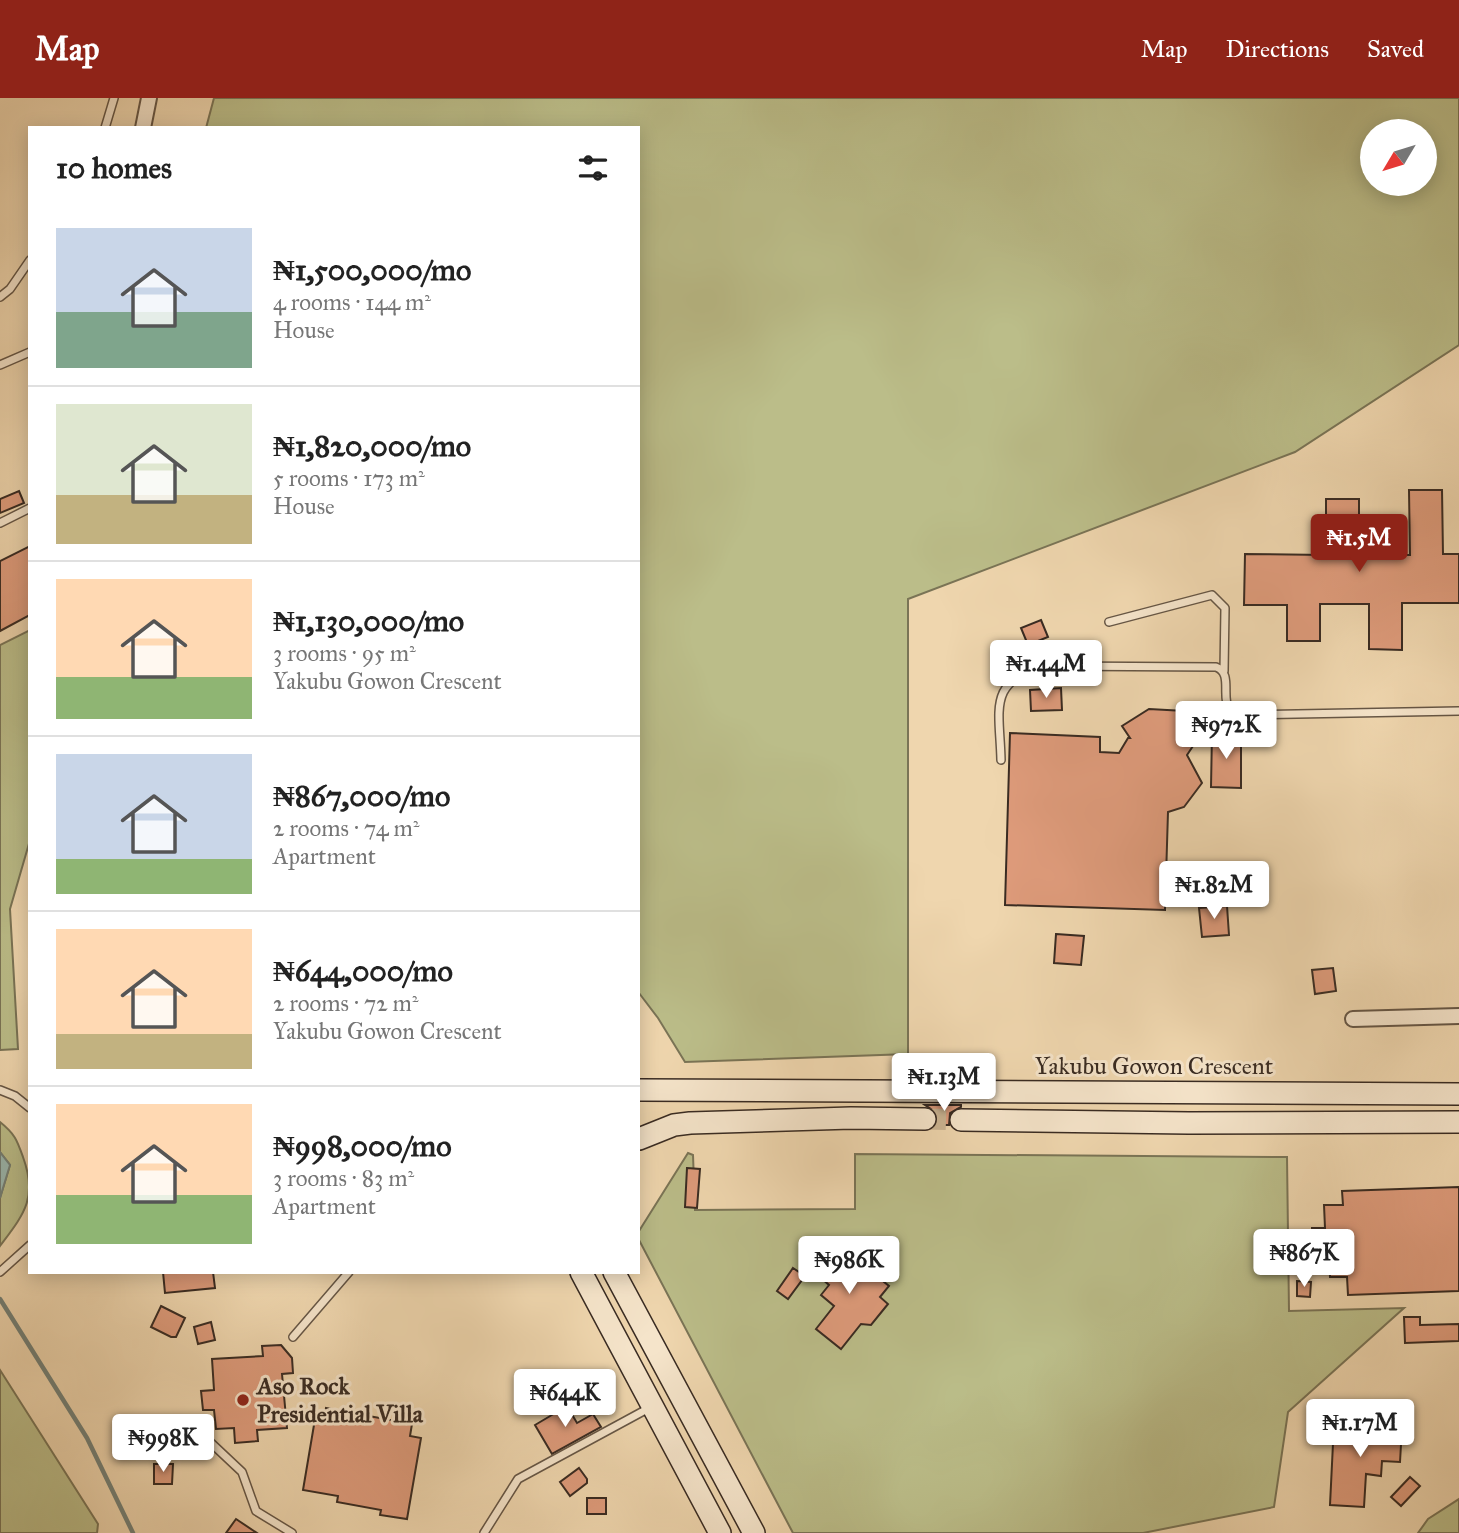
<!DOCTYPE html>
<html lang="en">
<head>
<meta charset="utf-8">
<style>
  :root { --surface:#fff; --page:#f2f2f2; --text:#222; --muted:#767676; --line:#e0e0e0; --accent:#8f2418 }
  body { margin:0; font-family:"IM FELL Great Primer",serif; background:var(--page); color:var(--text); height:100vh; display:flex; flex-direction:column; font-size:26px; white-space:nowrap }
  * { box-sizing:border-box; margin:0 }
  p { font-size:23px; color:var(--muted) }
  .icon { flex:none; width:38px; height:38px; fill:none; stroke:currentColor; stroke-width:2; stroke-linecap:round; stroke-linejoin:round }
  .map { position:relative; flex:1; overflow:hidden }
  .details { position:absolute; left:28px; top:28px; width:612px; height:1148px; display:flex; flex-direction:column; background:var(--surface); border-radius:0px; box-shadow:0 4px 18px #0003 }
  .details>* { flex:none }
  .needle { width:46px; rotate:232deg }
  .buttons { position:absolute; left:1360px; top:21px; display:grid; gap:14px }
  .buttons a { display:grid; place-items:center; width:77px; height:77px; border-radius:50%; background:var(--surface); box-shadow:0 4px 18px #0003; font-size:35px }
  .price { position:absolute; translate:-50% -60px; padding:0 16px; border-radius:7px; background:#fff; color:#222; font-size:23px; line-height:46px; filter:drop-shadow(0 2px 4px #0008) }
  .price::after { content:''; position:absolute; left:50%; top:42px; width:21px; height:16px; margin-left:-10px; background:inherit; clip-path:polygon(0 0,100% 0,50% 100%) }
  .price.on { background:var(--accent); color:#fff }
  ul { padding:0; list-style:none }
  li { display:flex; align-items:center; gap:21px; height:175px; padding:0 28px }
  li+li { border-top:2px solid var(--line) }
  li span { display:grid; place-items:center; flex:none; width:196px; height:140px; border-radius:0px; color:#555 }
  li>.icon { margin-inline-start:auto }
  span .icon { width:84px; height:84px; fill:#fffc; stroke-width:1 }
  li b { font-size:30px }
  h2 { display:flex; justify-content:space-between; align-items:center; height:84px; padding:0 28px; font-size:30px }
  header { display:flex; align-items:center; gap:42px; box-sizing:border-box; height:98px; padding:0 35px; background:var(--accent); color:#fff }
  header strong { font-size:33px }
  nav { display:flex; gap:38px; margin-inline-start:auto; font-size:24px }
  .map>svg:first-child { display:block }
  .green { fill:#bbbd89; stroke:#7a7456; stroke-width:2; fill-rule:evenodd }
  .water { fill:#9ab8b0; stroke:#738077; stroke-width:2 }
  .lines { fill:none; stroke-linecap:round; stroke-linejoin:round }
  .stream { stroke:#738077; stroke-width:4.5 }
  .building { fill:#de9b7b; stroke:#392b22; stroke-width:2 }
  .secondary-tunnel { stroke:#cbb492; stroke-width:21; stroke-dasharray:21 10; stroke-linecap:butt }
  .lane-casing { stroke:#665645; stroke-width:10 }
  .street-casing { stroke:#665645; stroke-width:18 }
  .secondary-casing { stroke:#392b22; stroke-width:24 }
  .lane { stroke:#f5e4ca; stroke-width:7 }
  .street { stroke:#f5e4ca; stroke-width:14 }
  .secondary { stroke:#f5e4ca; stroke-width:21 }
  .poi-dot { fill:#8f2418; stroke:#f5e4ca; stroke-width:2.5 }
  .labels { text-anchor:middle; stroke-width:6; stroke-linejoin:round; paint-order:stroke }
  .street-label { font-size:24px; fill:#392b22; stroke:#f5e4ca }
  .poi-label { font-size:24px; font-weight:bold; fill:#392b22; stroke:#f5e4ca; text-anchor:start }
</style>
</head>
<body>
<header>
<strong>Map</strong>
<nav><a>Map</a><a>Directions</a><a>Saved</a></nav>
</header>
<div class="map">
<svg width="1459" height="1435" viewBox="0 0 1459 1435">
  <rect width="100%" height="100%" fill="#efd6ae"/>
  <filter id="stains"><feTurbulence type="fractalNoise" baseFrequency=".00286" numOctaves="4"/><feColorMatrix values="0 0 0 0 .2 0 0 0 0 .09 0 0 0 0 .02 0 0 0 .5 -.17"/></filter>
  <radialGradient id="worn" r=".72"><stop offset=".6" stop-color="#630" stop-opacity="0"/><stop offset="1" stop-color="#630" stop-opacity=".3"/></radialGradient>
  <g class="green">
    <path d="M214,0H1459V247L1295,354L908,501V956L685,964L658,920L639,895V30H206ZM1372,33H1424V86H1372Z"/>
    <polygon points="30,532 30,742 10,811 18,951 0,952 0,547"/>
    <path d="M0,1024C15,1036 17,1042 23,1059C38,1100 24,1116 0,1148V1100L10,1067L0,1054Z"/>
    <polygon points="688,1055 693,1057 695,1112 855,1111 855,1056 1287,1059 1289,1213 1404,1210 1288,1314 1274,1409 1143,1435 793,1435 639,1142 639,1133"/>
    <polygon points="0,1272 98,1426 97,1435 0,1435"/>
    <polygon points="1459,1401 1459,1435 1418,1435 1428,1421"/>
  </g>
  <polygon class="water" points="0,1054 10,1067 0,1100"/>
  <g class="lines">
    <polyline class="stream" points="0,1201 87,1340 133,1435"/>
  </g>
  <g class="building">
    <polygon points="1409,392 1442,392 1443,456 1459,456 1459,505 1402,505 1402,552 1369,551 1369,506 1320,506 1320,543 1287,543 1287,507 1244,507 1245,456 1326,457 1326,401 1359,401 1359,456 1410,457"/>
    <polygon points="19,393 24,405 0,415 0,401"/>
    <polygon points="30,448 30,517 0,533 0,463"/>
    <polygon points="1041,522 1048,539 1028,547 1021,530"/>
    <polygon points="1061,590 1062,612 1031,613 1030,592"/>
    <polygon points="1149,611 1185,613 1207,627 1187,657 1202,685 1184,709 1168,714 1165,812 1005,807 1010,635 1100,639 1100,654 1119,655 1128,640 1130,640 1122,628"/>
    <polygon points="1212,635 1241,636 1241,690 1211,689"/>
    <polygon points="1227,808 1229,837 1202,839 1199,810"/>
    <polygon points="1056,836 1084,838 1081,867 1054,865"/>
    <polygon points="1333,870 1336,893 1315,896 1312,872"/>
    <polygon points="925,1007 961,1007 961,1009 950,1015 949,1027 937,1027 937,1015"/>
    <polygon points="687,1070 700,1071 697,1110 685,1109"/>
    <polygon points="1459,1089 1459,1193 1348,1197 1347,1179 1330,1179 1329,1154 1313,1154 1312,1130 1325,1130 1324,1107 1343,1107 1342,1093"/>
    <polygon points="837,1146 889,1188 880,1199 888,1206 871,1227 861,1226 841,1251 816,1231 834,1208 821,1197 829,1187 814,1174"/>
    <polygon points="793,1170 805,1178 788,1201 777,1193"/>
    <polygon points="163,1174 213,1174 215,1190 165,1195"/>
    <polygon points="1297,1183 1311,1184 1310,1199 1297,1198"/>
    <polygon points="161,1208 185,1220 176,1239 171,1239 151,1229"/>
    <polygon points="1404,1219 1420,1219 1420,1227 1459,1226 1459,1243 1405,1245"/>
    <polygon points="211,1224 215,1242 198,1246 194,1229"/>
    <polygon points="281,1247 292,1260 293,1275 282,1276 287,1330 257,1332 258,1343 235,1345 234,1330 216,1331 214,1312 203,1312 201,1293 214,1292 212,1261 263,1258 262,1248"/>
    <polygon points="567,1308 577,1325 593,1316 601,1329 552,1356 535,1327"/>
    <polygon points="326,1310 412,1326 410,1338 421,1340 407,1421 380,1417 381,1412 337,1404 338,1398 303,1392 315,1321 324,1323"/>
    <polygon points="1334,1325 1402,1329 1400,1364 1382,1363 1381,1378 1366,1376 1364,1409 1330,1407"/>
    <polygon points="154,1366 173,1366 172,1386 154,1386"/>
    <polygon points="579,1370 587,1381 587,1385 570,1398 560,1384"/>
    <polygon points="1410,1379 1420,1388 1401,1408 1391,1399"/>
    <rect x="587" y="1400" width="19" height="16"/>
    <polygon points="236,1421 257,1435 226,1435"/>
  </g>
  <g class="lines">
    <polyline class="secondary-tunnel" points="925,1021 961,1022"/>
    <defs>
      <g id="lane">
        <polyline points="105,30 114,0"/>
        <polyline points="0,199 10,191 30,162"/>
        <polyline points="0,267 30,254"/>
        <polyline points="0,425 30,410"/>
        <polyline points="1109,524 1212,497 1225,510 1224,573"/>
        <path d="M1001,662C1000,612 986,582 1047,568L1216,569C1233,575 1221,598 1229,612L1243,617L1459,613"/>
        <polyline points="0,992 15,998 30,1010"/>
        <polyline points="0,1174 30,1147"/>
        <polyline points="293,1239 349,1174"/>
        <polyline points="192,1327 242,1374 256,1413 292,1435"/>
        <polyline points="484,1435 518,1381 651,1309"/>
      </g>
      <g id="street">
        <polyline points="143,30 149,0"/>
        <polyline points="1353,921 1459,918"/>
      </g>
      <g id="secondary">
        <polyline points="639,992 1459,996"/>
        <polyline points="961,1022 1189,1025 1459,1024"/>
        <polyline points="639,1041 674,1027 690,1025 851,1020 925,1021"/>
        <polyline points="581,1174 720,1435"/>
        <polyline points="614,1174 754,1435"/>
      </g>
    </defs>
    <use href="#lane" class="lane-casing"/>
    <use href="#street" class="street-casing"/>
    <use href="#secondary" class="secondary-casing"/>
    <use href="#lane" class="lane"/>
    <use href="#street" class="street"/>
    <use href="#secondary" class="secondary"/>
  </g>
  <circle class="poi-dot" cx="243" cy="1302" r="7"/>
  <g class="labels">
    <g class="street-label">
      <text x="1154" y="976">Yakubu Gowon Crescent</text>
    </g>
    <g class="poi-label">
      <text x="257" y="1296">Aso Rock<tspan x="257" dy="28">Presidential Villa</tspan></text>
    </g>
  </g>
  <rect width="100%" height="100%" filter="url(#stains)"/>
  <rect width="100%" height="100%" fill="url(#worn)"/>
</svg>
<div class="buttons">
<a><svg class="needle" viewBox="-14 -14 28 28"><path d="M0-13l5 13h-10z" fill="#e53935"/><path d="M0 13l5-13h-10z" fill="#767676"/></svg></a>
</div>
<b class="price on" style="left:1359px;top:476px">₦1.5M</b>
<b class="price" style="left:1046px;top:602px">₦1.44M</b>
<b class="price" style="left:1226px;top:663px">₦972K</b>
<b class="price" style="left:1214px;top:823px">₦1.82M</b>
<b class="price" style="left:944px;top:1015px">₦1.13M</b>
<b class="price" style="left:1304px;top:1191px">₦867K</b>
<b class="price" style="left:849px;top:1198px">₦986K</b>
<b class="price" style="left:565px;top:1331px">₦644K</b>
<b class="price" style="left:1360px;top:1361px">₦1.17M</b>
<b class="price" style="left:163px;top:1376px">₦998K</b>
<section class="details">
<h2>10 homes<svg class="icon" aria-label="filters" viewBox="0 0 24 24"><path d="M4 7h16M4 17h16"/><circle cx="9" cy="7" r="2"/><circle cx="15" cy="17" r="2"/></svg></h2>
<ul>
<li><span style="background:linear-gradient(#c9d6e8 60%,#7fa58c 0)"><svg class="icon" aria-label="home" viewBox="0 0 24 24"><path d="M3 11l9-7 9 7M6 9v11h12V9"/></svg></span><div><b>₦1,500,000/mo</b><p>4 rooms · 144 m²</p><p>House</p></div></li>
<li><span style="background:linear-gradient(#dfe7d0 65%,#c2b280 0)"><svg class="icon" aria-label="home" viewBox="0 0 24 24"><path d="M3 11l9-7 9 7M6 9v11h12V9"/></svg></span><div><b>₦1,820,000/mo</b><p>5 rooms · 173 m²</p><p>House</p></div></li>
<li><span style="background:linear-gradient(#ffd9b3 70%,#8fb573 0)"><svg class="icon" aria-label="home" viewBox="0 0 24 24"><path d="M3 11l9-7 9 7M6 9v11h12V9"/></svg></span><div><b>₦1,130,000/mo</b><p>3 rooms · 95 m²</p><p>Yakubu Gowon Crescent</p></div></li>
<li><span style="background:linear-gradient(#c9d6e8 75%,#8fb573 0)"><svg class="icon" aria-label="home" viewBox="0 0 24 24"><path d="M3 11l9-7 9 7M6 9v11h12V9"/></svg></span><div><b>₦867,000/mo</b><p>2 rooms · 74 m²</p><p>Apartment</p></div></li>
<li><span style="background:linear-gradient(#ffd9b3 75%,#c2b280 0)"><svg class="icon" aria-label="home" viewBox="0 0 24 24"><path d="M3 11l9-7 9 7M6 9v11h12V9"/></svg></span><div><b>₦644,000/mo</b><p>2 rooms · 72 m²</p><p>Yakubu Gowon Crescent</p></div></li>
<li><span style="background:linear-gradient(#ffd9b3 65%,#8fb573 0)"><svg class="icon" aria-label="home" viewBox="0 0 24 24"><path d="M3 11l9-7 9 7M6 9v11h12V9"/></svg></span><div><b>₦998,000/mo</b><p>3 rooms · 83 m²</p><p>Apartment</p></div></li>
</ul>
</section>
</div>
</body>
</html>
